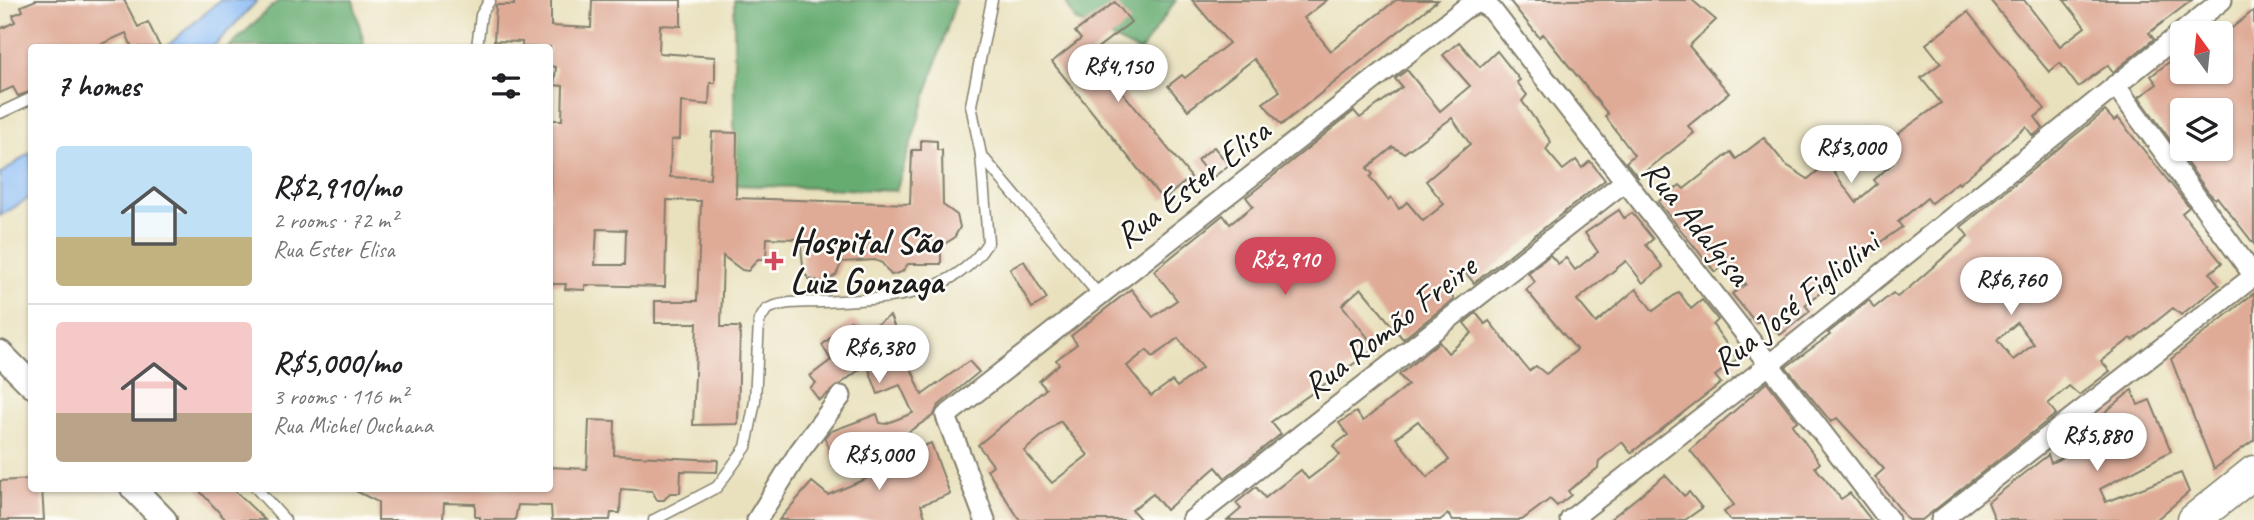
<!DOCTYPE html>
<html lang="en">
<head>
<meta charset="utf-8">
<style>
  :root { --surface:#fff; --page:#f2f2f2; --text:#202124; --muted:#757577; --line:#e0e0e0; --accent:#d1495b }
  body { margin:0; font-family:Caveat,sans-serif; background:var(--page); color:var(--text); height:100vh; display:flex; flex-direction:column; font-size:26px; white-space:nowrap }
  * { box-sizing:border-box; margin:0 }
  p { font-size:23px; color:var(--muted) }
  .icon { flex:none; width:38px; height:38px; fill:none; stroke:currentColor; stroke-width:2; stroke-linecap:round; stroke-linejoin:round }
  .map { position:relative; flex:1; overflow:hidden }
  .sheet { position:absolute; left:28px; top:44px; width:525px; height:448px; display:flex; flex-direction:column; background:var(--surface); border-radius:7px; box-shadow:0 2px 5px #0004 }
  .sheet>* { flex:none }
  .needle { width:46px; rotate:345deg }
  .tools { position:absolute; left:2170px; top:21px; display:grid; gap:14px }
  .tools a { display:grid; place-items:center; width:63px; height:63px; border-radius:7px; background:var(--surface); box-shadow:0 2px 5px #0004; font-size:35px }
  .price { position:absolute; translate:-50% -60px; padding:0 16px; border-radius:24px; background:#fff; color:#222; font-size:23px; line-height:46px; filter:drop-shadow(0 2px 4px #0008) }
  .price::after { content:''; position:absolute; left:50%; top:42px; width:21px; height:16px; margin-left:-10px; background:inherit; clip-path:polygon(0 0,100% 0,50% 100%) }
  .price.active { background:var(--accent); color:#fff }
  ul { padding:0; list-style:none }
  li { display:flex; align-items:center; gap:21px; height:175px; padding:0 28px }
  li+li { border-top:2px solid var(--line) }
  li span { display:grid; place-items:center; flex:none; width:196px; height:140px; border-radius:7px; color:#555 }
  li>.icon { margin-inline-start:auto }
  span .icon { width:84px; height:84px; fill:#fffc; stroke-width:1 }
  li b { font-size:30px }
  h2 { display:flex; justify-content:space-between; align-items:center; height:84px; padding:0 28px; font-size:30px }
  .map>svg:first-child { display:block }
  .forest { fill:#66ac71; stroke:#416446; stroke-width:2 }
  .water { fill:#88baf5; stroke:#526b88; stroke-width:2 }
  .building { fill:#dfab97; fill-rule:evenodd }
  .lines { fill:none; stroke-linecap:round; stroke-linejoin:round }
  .service-casing { stroke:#827e6c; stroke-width:13 }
  .minor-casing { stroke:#827e6c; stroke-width:23 }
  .tertiary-casing { stroke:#827e6c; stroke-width:28 }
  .primary-casing { stroke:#827e6c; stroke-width:35 }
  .service { stroke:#fff; stroke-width:10 }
  .minor { stroke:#fff; stroke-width:19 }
  .tertiary { stroke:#fff; stroke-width:24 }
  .primary { stroke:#fff; stroke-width:32 }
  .poi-dot { fill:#d1495b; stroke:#fdfcf7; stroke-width:2.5 }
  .labels { text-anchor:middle; stroke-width:5; stroke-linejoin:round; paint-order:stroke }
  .street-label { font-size:35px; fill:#1c1c1c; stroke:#fdfcf7 }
  .poi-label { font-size:35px; font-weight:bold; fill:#1c1c1c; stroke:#fdfcf7; text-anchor:start }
</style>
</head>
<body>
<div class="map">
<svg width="2254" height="520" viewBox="0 0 2254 520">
  <rect width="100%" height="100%" fill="#fdfcf7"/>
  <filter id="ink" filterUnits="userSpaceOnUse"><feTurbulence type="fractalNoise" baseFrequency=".0143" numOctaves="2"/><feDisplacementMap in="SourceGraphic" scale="14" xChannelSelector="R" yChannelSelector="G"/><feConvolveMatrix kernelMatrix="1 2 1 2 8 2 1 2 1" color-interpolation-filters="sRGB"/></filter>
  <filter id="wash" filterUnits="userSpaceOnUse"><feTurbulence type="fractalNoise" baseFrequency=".00686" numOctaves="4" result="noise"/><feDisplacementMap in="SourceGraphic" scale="28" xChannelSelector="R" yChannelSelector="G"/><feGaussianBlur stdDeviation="1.57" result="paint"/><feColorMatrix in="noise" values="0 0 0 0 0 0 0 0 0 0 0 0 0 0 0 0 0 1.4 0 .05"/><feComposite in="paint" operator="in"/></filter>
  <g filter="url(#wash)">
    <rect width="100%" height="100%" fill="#e9e1bd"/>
    <g class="forest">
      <polygon points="279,0 353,0 365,47 229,47"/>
      <polygon points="734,0 956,0 896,191 734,185"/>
      <polygon points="1065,0 1176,0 1140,52 1075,20"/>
    </g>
    <g class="water">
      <polygon points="220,0 258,0 213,47 166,47"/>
      <polygon points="31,152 31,197 0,216 0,174"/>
    </g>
    <g id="blocks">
      <g class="building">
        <polygon points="36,0 124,0 138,27 148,22 160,47 132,47 126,33 95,47 32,47 32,91 18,96 13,87 0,93 0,29 15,22 13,15 23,11 21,6"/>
        <path d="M514,0H551V26L591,28L592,0H681V26L660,25L659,53L715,57V83H710L709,105L681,102L680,139L671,140L670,177L710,179L712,132L737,133L736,198L910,204L912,150H921V140L937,141V150H942L943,205L957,215L960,227L954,238L941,246V264H908L902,272L891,275L882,263L875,260L842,262L836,275L824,282L809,279L804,273L800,239L767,238L766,259H758L748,271L742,270L723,256L721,327H740L738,424L693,425L697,323H655V301H697L701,201L667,200L665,287L585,285V290L565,289L566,284H550V120H562L563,86L554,85L556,67L550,66V47H522V42L494,41L496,5H514ZM597,229L626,230L625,265H595Z"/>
        <polygon points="1192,0 1327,0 1304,18 1331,51 1396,0 1438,0 1281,125 1263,103 1280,91 1254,59 1188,110 1168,86 1182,75 1185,78 1229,43"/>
        <polygon points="1509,0 1692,0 1716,20 1689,46 1729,93 1688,126 1694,133 1689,137 1638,177 1626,162 1634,155 1605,116 1608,114 1543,34 1539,37"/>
        <polygon points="1990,0 2024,0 2060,46 2085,27 2064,0 2192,0 2149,33 2154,39 2113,72 2108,65 2078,87 2060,63 2049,72"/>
        <polygon points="1115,2 1131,22 1091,53 1191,177 1163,200 1052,62 1081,39 1075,32"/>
        <path d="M2254,10V244L2217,197L2215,199L2208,192L2139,97L2157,84L2151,76L2182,52V72H2221V37ZM2182,110H2221V149H2182Z"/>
        <polygon points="1968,12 2045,109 2035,117 2043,128 2033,136 2026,127 1959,184 1958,182 1931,203 1927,198 1898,222 1902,227 1853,261 1855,265 1805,305 1810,311 1780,335 1761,319 1756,323 1732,294 1746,284 1728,262 1715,272 1658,202 1680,185 1684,189 1731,152 1736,159 1764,138 1785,164 1808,179 1827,163 1856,202 1877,184 1874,180 1893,163 1879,147 1941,103 1921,78 1941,63 1926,44"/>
        <path d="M1459,42L1480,67L1497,51L1520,80L1517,82L1527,95L1522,101L1551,142L1546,150L1563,170L1576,160L1582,168L1590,161L1605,180L1474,283L1465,272L1444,287L1454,299L1403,339L1361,288L1342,305L1376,348L1271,422L1281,434L1225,478L1216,467L1166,510L1153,494L1132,510L1141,520H1020L987,470L993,465L978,445L1046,389L1039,381L1059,364L1056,360L1077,344L1071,336L1131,289L1153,317L1177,300L1154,271L1223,215L1230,224L1253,206L1246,197L1254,191L1354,111L1360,118L1402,87L1395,79L1407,70L1440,111L1470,86L1443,55ZM1452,118L1470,144L1426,181L1444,204L1423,221L1407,202L1399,209L1391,197L1388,200L1370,177L1373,174L1367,168L1393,147L1404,153ZM1178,338L1202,368L1177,387L1172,381L1151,396L1127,366L1147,350L1153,357ZM1060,421L1088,455L1052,483L1024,451Z"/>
        <path d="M2105,111L2114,121L2118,118L2189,207L2182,213L2222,263L2210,273L2219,285L2181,315L2173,308L2133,340L2131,338L2101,361L2110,371L2079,395L2069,386L2048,404L2056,414L1922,520H1908L1875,477L1884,469L1837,418L1831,422L1786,367L1830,335L1828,333L1869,300L1874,308L1893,293L1897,297L1909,288L1968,236L1961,227ZM2017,323L2034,344L2013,360L1997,340Z"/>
        <polygon points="1214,147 1229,165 1212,178 1197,160"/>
        <path d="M1619,210L1624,218L1632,213L1653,239L1646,245L1663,267L1643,283L1626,261L1577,300L1596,323L1636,289L1653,311L1679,292L1691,309L1702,300L1718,320L1713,325L1737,359L1715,376L1721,383L1631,453L1622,442L1599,461L1598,468L1568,491L1571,495L1557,506L1550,499L1522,520H1453L1448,514L1440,520H1228L1241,509L1236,503L1256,487L1265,498L1301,470L1308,479L1340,455L1333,446L1348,435L1339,423L1356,412L1363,421L1392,398L1408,385L1399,375L1439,342L1448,353L1472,333L1464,323L1476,313L1485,324L1489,321L1529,371L1536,366L1546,374L1577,350L1526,290L1535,282L1528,273L1550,255L1558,264L1566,258L1575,270L1598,252L1585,233ZM1418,421L1449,460L1427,477L1396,438Z"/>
        <polygon points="1024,261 1047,299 1032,308 1010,269"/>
        <polygon points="2254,293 2254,440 2214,469 2171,359"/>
        <polygon points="890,316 922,395 969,361 979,372 938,406 934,415 862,462 856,447 832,457 825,438 829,432 877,414 880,423 885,424 913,413 900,385 878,394 867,364 819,400 810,388 816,383 810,376 831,360 822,345 850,321 857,322 864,332"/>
        <polygon points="1767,382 1797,421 1792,425 1820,463 1815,467 1841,499 1850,493 1871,520 1730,520 1724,512 1734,505 1690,450"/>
        <polygon points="2132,390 2138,405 2150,400 2171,451 2100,489 2106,502 2181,473 2189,492 2156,520 1995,520 1988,502 2048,455 2051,463 2079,450 2075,437"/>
        <polygon points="589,420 615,421 614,455 718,460 717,472 681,471 680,493 670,493 664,500 657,500 652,491 621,489 620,513 611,513 610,520 552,520 551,506 518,505 515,520 480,520 480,517 475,517 475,504 444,503 443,520 378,520 378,502 350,488 550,488 550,467 587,469"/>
        <polygon points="931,443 950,494 921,505 926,520 779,520 812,482 828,495 868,478 865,470"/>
        <polygon points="1665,475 1684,496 1689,492 1702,508 1685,520 1609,520"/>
        <polygon points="32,479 32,488 42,488 44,520 0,520 0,481"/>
        <polygon points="197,488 232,488 265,520 226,520"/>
      </g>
    </g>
  </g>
  <g filter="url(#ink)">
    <use href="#blocks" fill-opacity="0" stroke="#827e6c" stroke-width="2"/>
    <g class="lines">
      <defs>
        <g id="service">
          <polyline points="477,47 481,15 490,0"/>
          <polyline points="0,113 32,98"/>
          <polyline points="981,155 1099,295"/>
          <polyline points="256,488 285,520"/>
          <path d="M654,520L717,487L746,447L755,401L759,321L766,310C781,301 802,303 819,302C879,299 953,300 988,242L981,155L971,105L992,0"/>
        </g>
        <g id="minor">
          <polyline points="2115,85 2254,276"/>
          <polyline points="757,520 799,452 841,396"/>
          <path d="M985,520L946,416L1464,9L1479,2L1492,10C1623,181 1759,348 1889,520"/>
          <polyline points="1192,520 1624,182"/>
          <polyline points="1570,520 1770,364 2222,0"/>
          <polyline points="1941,520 2254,276"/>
        </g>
        <g id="tertiary">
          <polyline points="0,353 32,385"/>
          <polyline points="133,488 164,520"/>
        </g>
        <polyline id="primary" points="2194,520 2254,472"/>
      </defs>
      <use href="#service" class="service-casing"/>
      <use href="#minor" class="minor-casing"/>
      <use href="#tertiary" class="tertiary-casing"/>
      <use href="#primary" class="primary-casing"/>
      <use href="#service" class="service"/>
      <use href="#minor" class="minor"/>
      <use href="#tertiary" class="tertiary"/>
      <use href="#primary" class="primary"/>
    </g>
  </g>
  <path class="poi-dot" d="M770.5 250.5h7v7h7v7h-7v7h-7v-7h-7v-7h7z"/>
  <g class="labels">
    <g class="street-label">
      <text transform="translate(1192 183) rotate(-38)" y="12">Rua Ester Elisa</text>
      <text transform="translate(1697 222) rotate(51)" y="12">Rua Adalgisa</text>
      <text transform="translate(1795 302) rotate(-39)" y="12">Rua José Figliolini</text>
      <text transform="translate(1389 326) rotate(-38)" y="12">Rua Romão Freire</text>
    </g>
    <g class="poi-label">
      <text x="790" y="253">Hospital São<tspan x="790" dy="40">Luiz Gonzaga</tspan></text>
    </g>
  </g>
</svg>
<div class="tools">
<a><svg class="needle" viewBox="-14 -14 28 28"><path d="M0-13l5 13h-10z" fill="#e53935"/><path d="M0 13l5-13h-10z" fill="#757577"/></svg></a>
<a><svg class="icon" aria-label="layers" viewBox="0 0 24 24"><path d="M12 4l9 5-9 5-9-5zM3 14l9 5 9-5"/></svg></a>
</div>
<b class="price" style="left:1118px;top:104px">R$4,150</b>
<b class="price" style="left:1851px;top:185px">R$3,000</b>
<b class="price active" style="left:1285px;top:297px">R$2,910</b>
<b class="price" style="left:2011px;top:317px">R$6,760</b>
<b class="price" style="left:879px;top:385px">R$6,380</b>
<b class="price" style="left:2097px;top:473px">R$5,880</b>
<b class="price" style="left:879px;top:492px">R$5,000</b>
<section class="sheet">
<h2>7 homes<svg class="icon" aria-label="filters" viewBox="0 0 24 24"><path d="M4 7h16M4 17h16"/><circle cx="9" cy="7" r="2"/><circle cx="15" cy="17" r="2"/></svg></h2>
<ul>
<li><span style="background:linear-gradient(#bfe0f5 65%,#c2b280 0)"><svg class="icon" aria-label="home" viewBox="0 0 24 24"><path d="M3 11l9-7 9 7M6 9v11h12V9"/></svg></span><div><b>R$2,910/mo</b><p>2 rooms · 72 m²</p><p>Rua Ester Elisa</p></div></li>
<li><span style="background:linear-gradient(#f6c9c9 65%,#b9a48a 0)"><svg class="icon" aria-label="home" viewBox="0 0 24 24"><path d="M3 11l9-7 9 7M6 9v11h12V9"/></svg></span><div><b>R$5,000/mo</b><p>3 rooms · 116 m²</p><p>Rua Michel Ouchana</p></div></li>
</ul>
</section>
</div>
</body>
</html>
